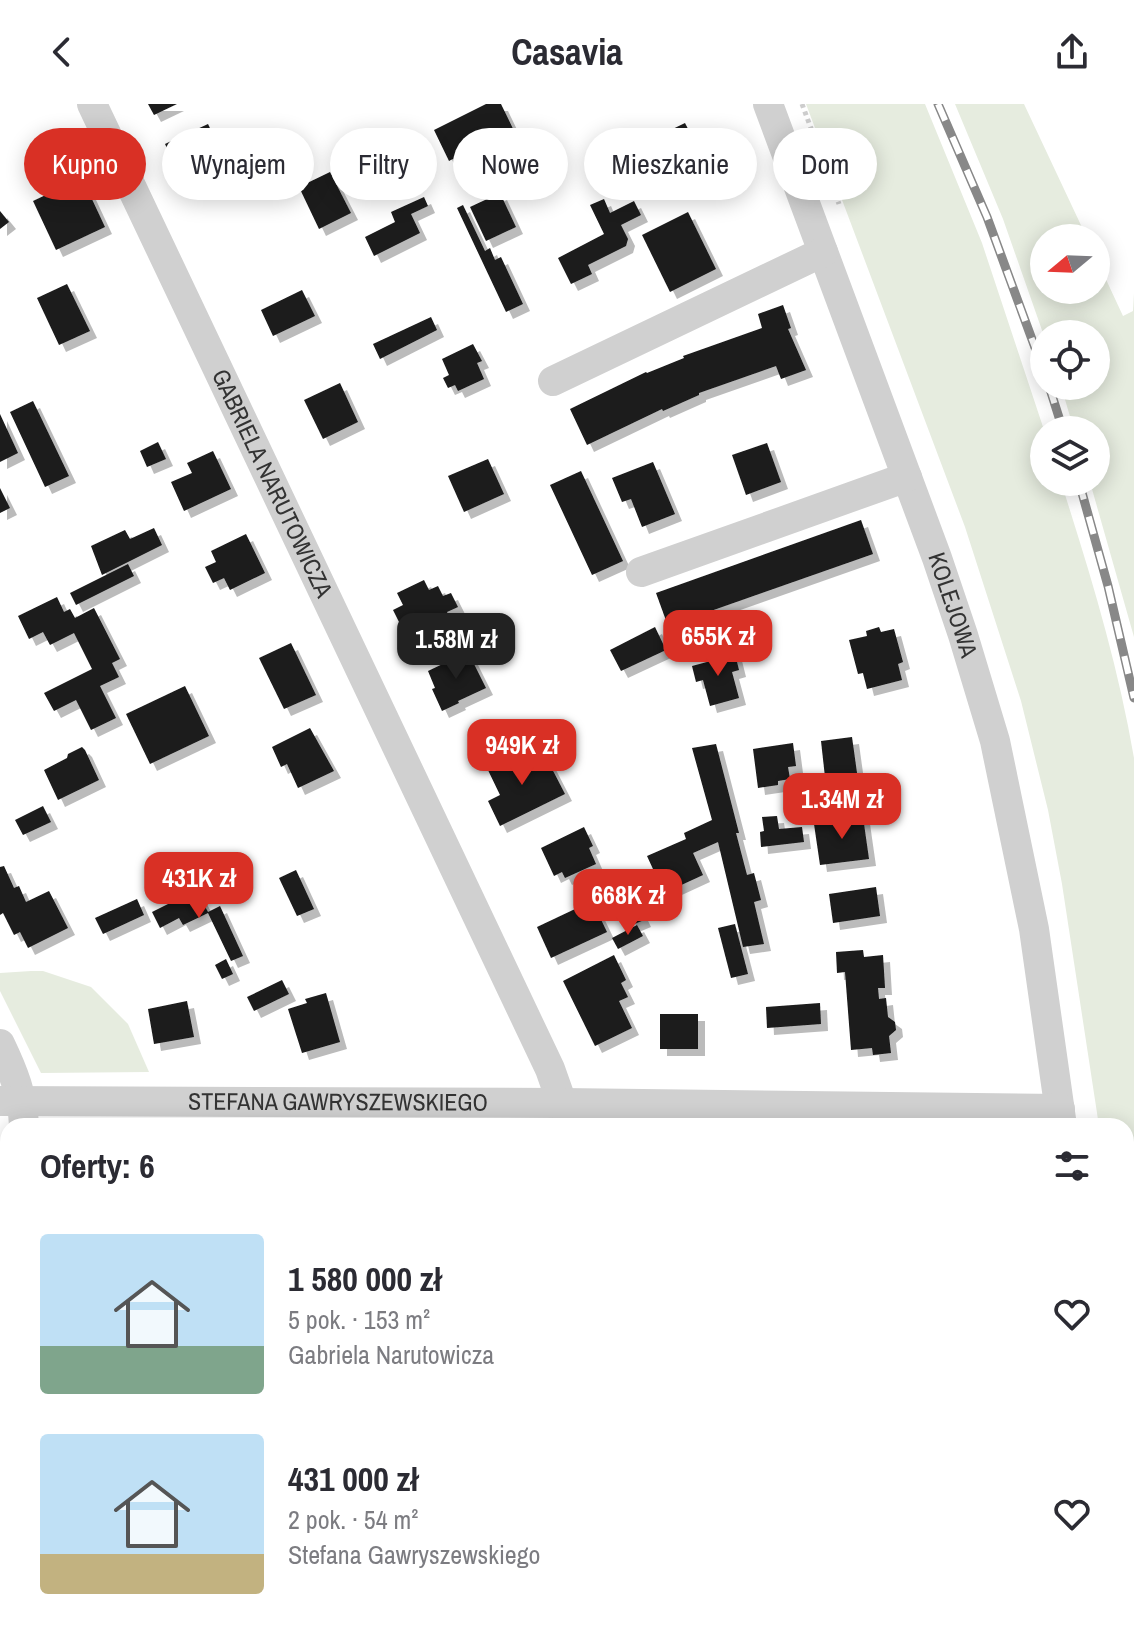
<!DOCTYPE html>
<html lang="pl">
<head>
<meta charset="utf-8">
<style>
  :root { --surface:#fff; --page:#f7f7f7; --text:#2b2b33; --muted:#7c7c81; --accent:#d93025 }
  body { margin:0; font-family:"Archivo Narrow",sans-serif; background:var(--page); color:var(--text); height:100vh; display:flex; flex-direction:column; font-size:30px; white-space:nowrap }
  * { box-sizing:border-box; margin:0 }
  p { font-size:26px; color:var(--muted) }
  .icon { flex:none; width:44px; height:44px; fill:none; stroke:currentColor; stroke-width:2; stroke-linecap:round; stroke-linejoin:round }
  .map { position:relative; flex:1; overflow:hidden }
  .drawer { position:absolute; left:0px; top:1014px; width:1134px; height:512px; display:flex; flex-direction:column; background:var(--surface); border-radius:24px 24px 0 0; box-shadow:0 4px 20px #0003 }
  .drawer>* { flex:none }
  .hud { position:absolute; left:24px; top:24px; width:1086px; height:72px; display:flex; gap:16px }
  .needle { width:52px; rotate:251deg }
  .buttons { position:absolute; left:1030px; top:120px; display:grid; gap:16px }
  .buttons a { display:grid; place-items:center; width:80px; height:80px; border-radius:50%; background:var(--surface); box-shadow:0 4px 20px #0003; font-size:40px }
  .price { position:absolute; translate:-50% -68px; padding:0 18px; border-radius:16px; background:var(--accent); color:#fff; font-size:26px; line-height:52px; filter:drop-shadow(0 2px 4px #0008) }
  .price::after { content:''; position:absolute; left:50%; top:48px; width:24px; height:18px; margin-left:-12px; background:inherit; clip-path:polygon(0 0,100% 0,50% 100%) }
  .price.active { background:#222; color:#fff }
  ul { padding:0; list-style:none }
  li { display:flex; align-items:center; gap:24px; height:200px; padding:0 40px }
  li span { display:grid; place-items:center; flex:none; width:224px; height:160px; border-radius:8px; color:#555 }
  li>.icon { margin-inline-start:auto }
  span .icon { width:96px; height:96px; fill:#fffc; stroke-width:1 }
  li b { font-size:34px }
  h2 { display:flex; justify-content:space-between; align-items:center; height:96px; padding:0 40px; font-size:34px }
  .chip { padding:0 28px; border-radius:36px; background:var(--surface); box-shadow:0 4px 20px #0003; font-size:28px; line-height:72px }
  .chip.active { background:var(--accent); color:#fff }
  header { display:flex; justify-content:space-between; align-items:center; height:104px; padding:0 40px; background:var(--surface); font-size:36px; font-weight:800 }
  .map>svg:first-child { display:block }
  .green { fill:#e6ecdf }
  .building { fill:#1a1a1a; filter:url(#shadow) }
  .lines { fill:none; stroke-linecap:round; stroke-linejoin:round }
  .path { stroke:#cdcdcd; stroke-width:5; stroke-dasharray:4 4; stroke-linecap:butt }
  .minor { stroke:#d0d0d0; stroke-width:30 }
  .rail-casing { stroke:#888; stroke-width:9 }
  .rail { stroke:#fff; stroke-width:6; stroke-dasharray:18; stroke-linecap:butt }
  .labels { text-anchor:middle; stroke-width:8; stroke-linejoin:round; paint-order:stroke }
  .street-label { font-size:24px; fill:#333; stroke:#fff }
</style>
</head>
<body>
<header><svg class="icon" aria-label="back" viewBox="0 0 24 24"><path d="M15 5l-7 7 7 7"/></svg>Casavia<svg class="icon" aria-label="share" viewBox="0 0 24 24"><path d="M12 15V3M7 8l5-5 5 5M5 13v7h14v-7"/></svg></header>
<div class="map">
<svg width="1134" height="1526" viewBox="0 0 1134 1526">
  <defs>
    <filter id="shadow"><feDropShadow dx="7" dy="7" stdDeviation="0" flood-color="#0004"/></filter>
  </defs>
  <rect width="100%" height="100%" fill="#fff"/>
  <g class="green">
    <path d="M806,0H925L982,139L1044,326V378H1061C1090,469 1118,560 1134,654V1413L1126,1268V1022H1099L1062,780L1048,706L1021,597L965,423Z"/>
    <polygon points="955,0 1024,0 1087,134 1044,134 1044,186 1096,186 1096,154 1123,212 1133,207 1134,189 1134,533 1090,378 1096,378 1096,326 1074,326 1061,282 1096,282 1096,230 1044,230 1044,232 1003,115"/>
    <polygon points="31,867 43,867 91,883 128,920 149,968 41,969 0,887 0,869"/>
  </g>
  <g class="building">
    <polygon points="148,0 177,0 154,11"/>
    <polygon points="486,0 501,0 517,33 472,55 468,47 449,57 434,26"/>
    <polygon points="685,19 706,60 674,75 654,34"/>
    <polygon points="208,20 224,54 181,74 165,40"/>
    <polygon points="269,28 282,59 251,75 240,50 256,43 252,35"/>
    <polygon points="330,68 351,109 319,125 299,83"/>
    <polygon points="82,74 105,123 56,146 33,97"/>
    <polygon points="500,89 516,123 486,137 470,103"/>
    <polygon points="424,93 428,102 411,110 420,129 374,152 365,133 395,118 391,108"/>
    <polygon points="604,95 610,109 634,97 641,111 621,121 628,135 626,142 588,161 592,170 571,180 558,154 604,130 590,101"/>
    <polygon points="463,101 485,147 490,144 495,156 501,153 523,200 506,208 457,104"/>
    <polygon points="0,107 9,118 0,125"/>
    <polygon points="688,108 716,165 670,188 642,131"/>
    <polygon points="67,180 90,227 59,241 37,194"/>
    <polygon points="302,186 315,212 273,232 261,206"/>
    <polygon points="783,201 791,224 788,225 806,266 781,275 776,262 699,289 699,291 663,307 662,305 587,341 570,305 646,268 647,269 684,254 683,252 762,224 758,210"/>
    <polygon points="431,213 437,226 380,255 373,240"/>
    <polygon points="473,240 482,257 477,259 484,275 458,287 455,281 448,284 443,274 449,271 442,255"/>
    <polygon points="340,279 358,318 323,335 304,296"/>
    <polygon points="33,297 69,372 45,383 10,308"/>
    <polygon points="0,310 18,349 0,358"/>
    <polygon points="158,338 166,355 147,363 140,347"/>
    <polygon points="767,339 781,378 746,391 732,351"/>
    <polygon points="213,347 231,385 184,407 171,378 192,369 187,359"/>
    <polygon points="488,355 504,390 464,408 448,372"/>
    <polygon points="653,358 675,410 642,423 631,395 622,398 612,374"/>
    <polygon points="581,367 623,457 592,471 550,381"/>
    <polygon points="0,384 10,404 0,409"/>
    <polygon points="861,416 873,450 668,522 656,489"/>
    <polygon points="154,424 162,441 102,471 91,442 125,426 130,435"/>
    <polygon points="246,430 265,469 230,486 224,474 213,479 205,463 216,458 211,447"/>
    <polygon points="128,460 134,472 76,501 70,489"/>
    <polygon points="424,476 429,486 438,482 443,492 451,489 458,503 447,508 453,520 445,524 450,533 432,541 427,532 410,540 393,506 403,501 397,489"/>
    <polygon points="57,493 64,508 70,505 75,514 94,504 120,555 112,559 119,573 100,582 116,614 91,626 76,596 54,607 44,589 92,565 74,529 50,541 43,528 29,535 18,512"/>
    <polygon points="655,523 666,546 621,567 610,546"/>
    <polygon points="879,523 881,528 894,525 903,558 898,560 902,576 867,585 863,569 858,570 849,536 867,532 866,527"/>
    <polygon points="291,539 316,591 284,605 259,554"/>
    <polygon points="468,548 486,584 458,597 459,599 442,607 432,585 435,584 428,567"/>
    <polygon points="735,550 739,566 732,568 739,594 710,602 703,576 696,578 692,562 707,558 707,555"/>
    <polygon points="185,582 209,632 150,660 126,610"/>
    <polygon points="310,624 334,667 298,684 287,660 281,663 272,643"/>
    <polygon points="852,633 857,669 825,673 821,637"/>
    <polygon points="793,639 796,662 788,663 790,675 778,677 778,681 758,684 753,645"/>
    <polygon points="716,640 739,729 736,729 747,771 754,769 761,796 754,798 764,840 743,843 718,738 693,749 703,771 664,789 647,752 686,735 684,729 712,716 692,644"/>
    <polygon points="82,643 85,646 99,676 58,696 44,666 67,654 68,650"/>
    <polygon points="525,645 535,666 549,659 565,690 500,722 488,697 500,691 487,664 499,658 501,654 507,651 511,652"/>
    <polygon points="43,702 51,718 23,731 15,716"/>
    <polygon points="777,712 779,725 802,723 804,738 761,743 760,728 764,727 762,713"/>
    <polygon points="863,713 869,755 820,761 814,720"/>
    <polygon points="584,723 593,742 589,744 596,760 565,774 562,768 554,772 541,744"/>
    <polygon points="4,762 14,784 19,782 26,798 49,787 68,824 28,844 20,828 14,831 3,809 0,811 0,763"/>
    <polygon points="296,766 314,805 297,812 279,774"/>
    <polygon points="876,783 880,812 833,819 829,790"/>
    <polygon points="196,786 208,808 220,802 243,852 231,857 208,809 183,821 179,814 160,824 152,808"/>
    <polygon points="137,795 144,811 103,830 95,814"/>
    <polygon points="634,795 644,816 632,821 622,800"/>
    <polygon points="592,797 607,828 551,854 537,823"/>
    <polygon points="735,820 748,870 731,874 718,824"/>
    <polygon points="637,821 643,832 618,845 612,834"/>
    <polygon points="863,846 864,853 883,851 885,884 878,884 879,895 886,894 888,913 895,918 896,926 889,932 891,949 873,951 872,944 851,946 845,868 837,869 836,848"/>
    <polygon points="614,851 626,876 621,879 628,893 619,897 632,924 595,942 563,877"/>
    <polygon points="226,855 233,870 222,875 215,861"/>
    <polygon points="282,876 289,890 254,907 247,893"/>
    <polygon points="326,889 340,938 302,949 288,905 307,899 305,895"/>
    <polygon points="187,897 194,933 154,940 148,905"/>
    <polygon points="820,899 821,920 767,924 766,903"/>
    <rect x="660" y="910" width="38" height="35"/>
    <rect x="483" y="1518" width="37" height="5"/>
    <rect x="618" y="1518" width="37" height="8"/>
    <polygon points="854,1518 920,1518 921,1526 854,1526"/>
    <polygon points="954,1518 1045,1518 1045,1521 955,1526"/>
  </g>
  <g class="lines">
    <g class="path">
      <polyline points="802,0 839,100"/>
      <polyline points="1126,1358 1134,1502"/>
      <polyline points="4,1493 8,1121"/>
    </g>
    <g class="minor">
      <path id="s1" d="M92,0L550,965L562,999L566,1022"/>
      <path id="s2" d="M768,0L937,454L963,531L995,637L1034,825L1062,1022"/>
      <polyline points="553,277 823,148"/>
      <polyline points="641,468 907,373"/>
      <path d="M0,940C13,967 23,992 24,1022"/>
      <path id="s3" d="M0,997L562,999L1060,1005"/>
      <polyline points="1105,1518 1105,1526"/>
      <polyline points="17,1526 17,1518"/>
      <polyline points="562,1526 563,1518"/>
    </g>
    <defs>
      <g id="rail">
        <polyline points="938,0 987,113 1044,268"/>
        <polyline points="1049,282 1063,326"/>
        <polyline points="1079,378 1108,482 1134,594"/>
      </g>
    </defs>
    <use href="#rail" class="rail-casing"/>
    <use href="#rail" class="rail"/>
  </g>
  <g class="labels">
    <g class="street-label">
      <text dy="8" stroke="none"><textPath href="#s1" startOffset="420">GABRIELA NARUTOWICZA</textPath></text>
      <text dy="8" stroke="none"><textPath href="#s2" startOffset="534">KOLEJOWA</textPath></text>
      <text dy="8" stroke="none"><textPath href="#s3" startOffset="338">STEFANA GAWRYSZEWSKIEGO</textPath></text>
    </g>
  </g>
</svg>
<div class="buttons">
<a><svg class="needle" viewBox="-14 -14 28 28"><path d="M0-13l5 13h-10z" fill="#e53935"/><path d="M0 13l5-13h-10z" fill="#7c7c81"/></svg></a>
<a><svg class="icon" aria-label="locate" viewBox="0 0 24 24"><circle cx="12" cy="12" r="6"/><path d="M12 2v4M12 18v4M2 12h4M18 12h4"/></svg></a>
<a><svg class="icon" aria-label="layers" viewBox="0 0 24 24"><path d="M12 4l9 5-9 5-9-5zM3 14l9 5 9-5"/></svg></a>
</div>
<b class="price" style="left:718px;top:574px">655K zł</b>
<b class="price active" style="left:456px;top:577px">1.58M zł</b>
<b class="price" style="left:522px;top:683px">949K zł</b>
<b class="price" style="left:842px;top:737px">1.34M zł</b>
<b class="price" style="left:199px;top:816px">431K zł</b>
<b class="price" style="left:628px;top:833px">668K zł</b>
<div class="hud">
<a class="chip active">Kupno</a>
<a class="chip">Wynajem</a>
<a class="chip">Filtry</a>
<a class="chip">Nowe</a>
<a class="chip">Mieszkanie</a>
<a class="chip">Dom</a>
</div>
<section class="drawer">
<h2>Oferty: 6<svg class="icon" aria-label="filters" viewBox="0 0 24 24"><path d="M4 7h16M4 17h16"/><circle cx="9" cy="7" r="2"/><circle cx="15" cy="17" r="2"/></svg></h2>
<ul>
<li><span style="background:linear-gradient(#bfe0f5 70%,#7fa58c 0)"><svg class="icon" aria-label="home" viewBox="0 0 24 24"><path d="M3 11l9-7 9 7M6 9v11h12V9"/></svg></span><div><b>1 580 000 zł</b><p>5 pok. · 153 m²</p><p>Gabriela Narutowicza</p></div><svg class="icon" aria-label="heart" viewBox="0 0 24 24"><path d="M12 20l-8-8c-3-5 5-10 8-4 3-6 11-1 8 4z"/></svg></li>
<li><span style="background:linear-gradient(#bfe0f5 75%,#c2b280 0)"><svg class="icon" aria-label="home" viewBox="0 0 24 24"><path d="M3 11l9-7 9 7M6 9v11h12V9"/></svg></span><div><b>431 000 zł</b><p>2 pok. · 54 m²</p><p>Stefana Gawryszewskiego</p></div><svg class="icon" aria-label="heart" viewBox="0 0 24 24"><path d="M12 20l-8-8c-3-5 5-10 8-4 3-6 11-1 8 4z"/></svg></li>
</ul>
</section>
</div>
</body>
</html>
